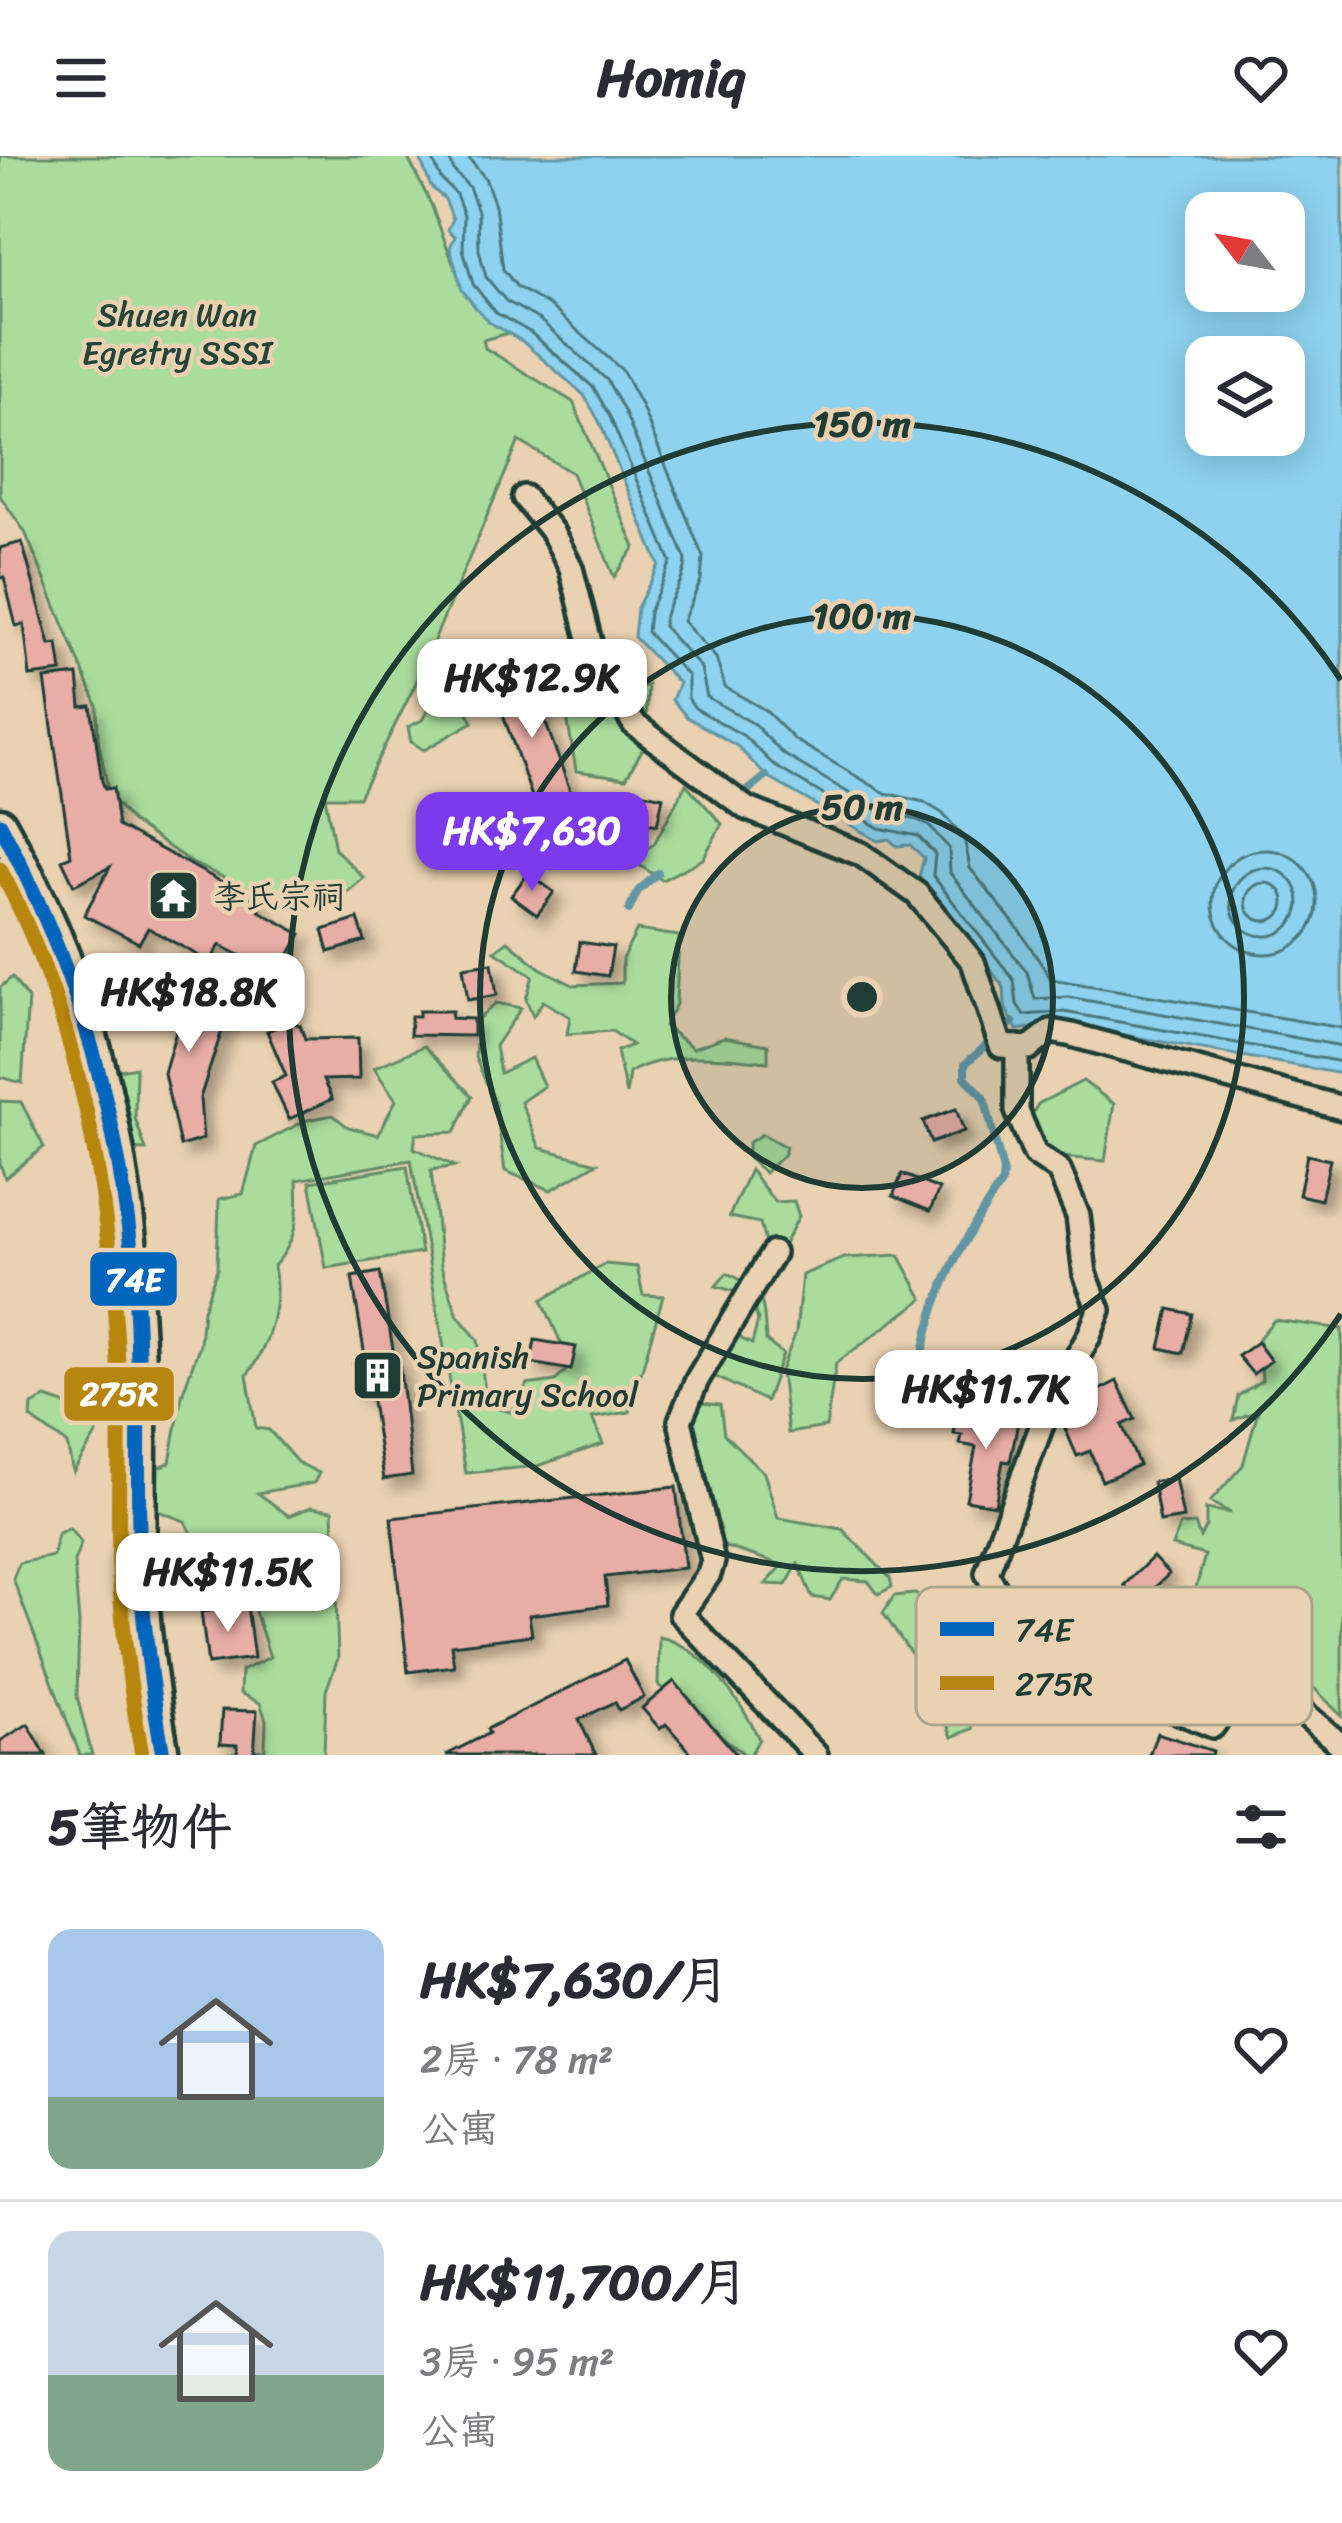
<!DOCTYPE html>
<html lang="zh-TW">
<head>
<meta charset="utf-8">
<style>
  :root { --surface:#fff; --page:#f2f2f3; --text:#2b2b33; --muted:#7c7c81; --line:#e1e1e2; --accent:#7c3aed }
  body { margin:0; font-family:Sriracha,"LXGW WenKai TC",sans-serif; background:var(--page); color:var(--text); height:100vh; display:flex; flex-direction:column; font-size:45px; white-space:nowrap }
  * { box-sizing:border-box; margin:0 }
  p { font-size:39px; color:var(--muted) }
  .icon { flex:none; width:66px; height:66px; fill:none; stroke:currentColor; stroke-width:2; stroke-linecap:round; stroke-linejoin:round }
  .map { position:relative; height:1599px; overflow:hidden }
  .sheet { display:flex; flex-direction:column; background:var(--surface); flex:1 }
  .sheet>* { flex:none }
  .needle { width:78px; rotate:301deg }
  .controls { position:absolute; left:1185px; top:36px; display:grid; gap:24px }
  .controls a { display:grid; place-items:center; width:120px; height:120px; border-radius:24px; background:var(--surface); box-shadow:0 6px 30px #0003; font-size:60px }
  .price { position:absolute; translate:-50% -102px; padding:0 27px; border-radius:24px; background:#fff; color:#222; font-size:39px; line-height:78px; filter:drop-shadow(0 3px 6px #0008) }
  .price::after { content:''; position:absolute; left:50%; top:72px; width:36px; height:27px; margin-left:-18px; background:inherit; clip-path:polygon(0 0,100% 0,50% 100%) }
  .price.on { background:var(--accent); color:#fff }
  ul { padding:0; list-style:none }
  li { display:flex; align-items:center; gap:36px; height:300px; padding:0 48px }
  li+li { border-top:3px solid var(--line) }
  li span { display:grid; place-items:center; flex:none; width:336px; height:240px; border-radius:24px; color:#555 }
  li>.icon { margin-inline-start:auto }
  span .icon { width:144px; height:144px; fill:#fffc; stroke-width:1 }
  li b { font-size:51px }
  h2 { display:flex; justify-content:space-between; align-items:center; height:144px; padding:0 48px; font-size:51px }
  header { display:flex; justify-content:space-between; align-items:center; height:156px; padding:0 48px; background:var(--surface); font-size:54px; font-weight:800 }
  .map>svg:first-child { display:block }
  .green { fill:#aadc9d; stroke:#648c68; stroke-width:3 }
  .water { fill:#8ed2ef; stroke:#6296a4; stroke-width:3; fill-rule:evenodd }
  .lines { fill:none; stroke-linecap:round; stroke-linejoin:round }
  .shore { stroke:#4b797f; stroke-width:3 }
  .stream { stroke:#6296a4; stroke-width:8 }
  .building { fill:#e8ada6; stroke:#1f3d34; stroke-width:3; filter:url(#shadow) }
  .minor-casing { stroke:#1f3d34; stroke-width:30 }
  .secondary-casing { stroke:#1f3d34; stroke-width:39 }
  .minor { stroke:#e9d1b1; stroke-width:21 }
  .secondary { stroke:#e9d1b1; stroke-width:30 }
  .bus-1-casing { stroke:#e9d1b1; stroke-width:24 }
  .bus-2-casing { stroke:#e9d1b1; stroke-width:24 }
  .bus-1 { stroke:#0065bd; stroke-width:15 }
  .bus-2 { stroke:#b68610; stroke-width:15 }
  .ring { fill:none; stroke:#1f3d34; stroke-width:6 }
  .labels { text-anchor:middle; stroke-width:9; stroke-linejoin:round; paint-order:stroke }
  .park-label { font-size:33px; fill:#264539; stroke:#e9d1b1 }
  .poi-label { font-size:33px; fill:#1f3d34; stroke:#e9d1b1; text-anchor:start }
  .key { fill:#e9d1b1; stroke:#aca58c; stroke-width:3 }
  .key-label { font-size:33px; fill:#1f3d34 }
  .centre { fill:#1f3d34; stroke:#e9d1b1; stroke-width:6 }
  .ring-label { font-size:36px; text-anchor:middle; font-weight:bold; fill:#1f3d34; stroke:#e9d1b1; stroke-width:9; stroke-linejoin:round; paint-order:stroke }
  .line-badge { stroke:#e9d1b1; stroke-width:4.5 }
  .badge-label { font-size:33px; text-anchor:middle; font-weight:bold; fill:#fff }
</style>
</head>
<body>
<header><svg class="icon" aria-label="menu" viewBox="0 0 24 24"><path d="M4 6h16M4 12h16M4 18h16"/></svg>Homiq<svg class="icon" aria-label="heart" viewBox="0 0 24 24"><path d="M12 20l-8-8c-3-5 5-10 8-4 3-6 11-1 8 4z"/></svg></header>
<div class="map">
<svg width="1342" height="1599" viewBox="0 0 1342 1599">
  <defs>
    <filter id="shadow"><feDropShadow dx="9" dy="9" stdDeviation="6" flood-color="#0004"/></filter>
  </defs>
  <rect width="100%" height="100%" fill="#e9d1b1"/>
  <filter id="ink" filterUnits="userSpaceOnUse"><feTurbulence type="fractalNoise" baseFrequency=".00833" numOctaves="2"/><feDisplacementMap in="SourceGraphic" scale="24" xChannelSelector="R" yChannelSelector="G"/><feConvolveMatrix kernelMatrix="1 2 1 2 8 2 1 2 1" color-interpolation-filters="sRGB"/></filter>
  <g filter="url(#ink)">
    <g class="green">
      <polygon points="0,0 407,0 431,48 457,117 508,177 483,184 485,192 573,246 635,391 614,421 572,317 519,285 415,529 359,641 325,641 335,693 364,722 337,744 291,752 192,707 131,665 109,639 98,582 97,549 25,376 0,340"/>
      <polygon points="648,529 645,589 626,622 576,615 567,561 588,548"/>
      <polygon points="448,543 463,547 473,566 424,594 411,586 408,571 422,564 432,547"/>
      <polygon points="686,628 722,668 703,703 662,724 630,703 654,688"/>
      <path d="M637,774L679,780L676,848L664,870L693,892L724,881L768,889V906C724,901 668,894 629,917L626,939L617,895L632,889L612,875L567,878L570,861L543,845L533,860L526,843L533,820L495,795L508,785L540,812L573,829L622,827V803Z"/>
      <polygon points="12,821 28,843 22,927 0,921 0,832"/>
      <polygon points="496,847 521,852 495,890 500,917 531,902 544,930 521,946 540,992 597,1007 551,1034 505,1015 495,947 475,901 478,863"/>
      <path d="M424,890L472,940L455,976L416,978L414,992L455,1010L431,1014L441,1110L458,1160L478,1184L487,1250L511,1256L527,1229L555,1225L571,1210L542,1144L605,1108L637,1111L643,1139L663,1140L630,1256L592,1262L603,1288L537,1310L466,1317L411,1004L297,1024C299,1058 298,1084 274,1110C281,1147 270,1189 247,1219L256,1272L269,1274L297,1306L319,1317L314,1327L258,1337L289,1360L311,1351L333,1354L338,1502L326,1535L324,1599H219L265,1594L266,1564L260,1547L240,1537L241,1515L270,1501L250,1440H201L194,1382L185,1365L130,1345L129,1327L170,1306L182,1239L200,1188L203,1154L217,1113L219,1043L243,1038L256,990L307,964L333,959L348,971L378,979L396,944L374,912Z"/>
      <polygon points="136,911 135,962 146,994 114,993 114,915"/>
      <polygon points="1083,925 1114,948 1105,1005 1063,1001 1018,984 1038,948"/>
      <polygon points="0,945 21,946 44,991 5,1022 0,1008"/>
      <polygon points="762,978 786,991 784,998 765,1017 748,1002 748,987"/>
      <polygon points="407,1010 421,1097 326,1112 310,1026"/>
      <polygon points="750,1014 775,1046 794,1045 799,1060 781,1094 765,1087 760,1067 729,1061"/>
      <polygon points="899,1099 923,1143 836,1207 826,1271 788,1277 781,1215 796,1176 802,1119 844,1102"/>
      <path d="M727,1117C766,1134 763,1145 766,1185L783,1198L766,1245L714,1220L723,1179L732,1168L742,1183L752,1188L758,1164L749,1140L716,1130Z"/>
      <polygon points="1274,1164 1342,1173 1342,1560 1279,1497 1202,1451 1196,1432 1205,1399 1172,1390 1180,1369 1195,1368 1200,1381 1206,1370 1206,1353 1231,1357 1210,1346 1243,1309 1258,1255 1233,1264 1238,1240 1262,1224 1259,1182"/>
      <polygon points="46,1242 75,1252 98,1253 97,1277 73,1316 67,1288 31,1262 32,1249"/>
      <polygon points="702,1247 720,1249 724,1278 764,1317 778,1362 842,1373 890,1422 892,1431 878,1438 868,1425 843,1423 830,1444 812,1441 798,1408 786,1429 766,1428 783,1409 704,1384 681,1272"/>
      <polygon points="69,1372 81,1387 74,1406 79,1467 77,1540 92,1599 80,1599 13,1423 19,1407 53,1400 57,1378"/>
      <polygon points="915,1438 966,1451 989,1464 972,1573 952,1581 929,1524 883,1457 894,1440"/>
      <path d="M659,1481C702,1489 742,1546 759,1583L750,1599H745L658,1529Z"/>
    </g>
    <path class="water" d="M419,0H1342V918L1063,868L1017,874L1005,851L1004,831L919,721L924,702L910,689L897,690L889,683L878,685L766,620L737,590L687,561L672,544L679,527L634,481L637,452L659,409L599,265L584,239L522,185L489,166L476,152L462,134L450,92L455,80L448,74L453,63L445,43L431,31ZM1206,57H1284V135H1206ZM1206,201H1284V279H1206Z"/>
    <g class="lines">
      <g class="shore">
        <polyline points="431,0 441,23 456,38 464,59 463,93 473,128 496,157 530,176 594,232 610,261 671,406 649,456 647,476 688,520 688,542 695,552 744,580 775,610 879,672 918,680 935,698 933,720 1014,824 1017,848 1024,859 1064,856 1342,906"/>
        <path d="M448,0L454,15L469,31L478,55L479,94L486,121L506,145L540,164L607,224L624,255L686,404C685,429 664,446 663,470L701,512L707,541L754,568L783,598L881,656L918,664L929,670L949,692L950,717L1027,816L1035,843L1068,841L1342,890"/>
        <polyline points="467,0 485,22 495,49 503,113 517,131 551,151 622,214 641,249 703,401 701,424 683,465 716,502 725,531 765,554 795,584 885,637 924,646 942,657 964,681 970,712 1020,775 1051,823 1342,872"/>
        <circle cx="1265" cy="746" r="52"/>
        <circle cx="1265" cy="746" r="34"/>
        <circle cx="1265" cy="746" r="19"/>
      </g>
      <g class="stream">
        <polyline points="746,636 766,620"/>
        <polyline points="629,754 638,735 658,717"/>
        <path d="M923,1196C937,1128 964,1083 1002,1026L1003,1015L984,941L965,921V908L1013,866"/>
      </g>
    </g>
    <g class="building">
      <polygon points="22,386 50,489 58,488 62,516 30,520 24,468 16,470 4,421 0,422 0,392"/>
      <polygon points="522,500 578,657 542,669 487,513"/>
      <polygon points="78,519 81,551 91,550 102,625 105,633 113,632 118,670 248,740 262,749 259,755 301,778 278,819 220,789 210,806 148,772 139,787 84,759 110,711 74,729 62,704 71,700 45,523"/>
      <polygon points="640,636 663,641 657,669 634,664"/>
      <polygon points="528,717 554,736 537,759 511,740"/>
      <polygon points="358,763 365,785 329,796 323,774"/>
      <polygon points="580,786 613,791 608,820 576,815"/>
      <polygon points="492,807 497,839 468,844 463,811"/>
      <polygon points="151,829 230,850 200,942 203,983 180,990 164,917 180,861 145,851"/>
      <polygon points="419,855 452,855 451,862 473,863 473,880 410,879 411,860 419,860"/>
      <polygon points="289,866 300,869 305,883 358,882 359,923 323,924 332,943 289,963 272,926 286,920 267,875"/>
      <polygon points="956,953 964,975 931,987 923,965"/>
      <polygon points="1307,999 1330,1004 1321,1044 1299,1039"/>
      <polygon points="902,1018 939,1033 930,1055 893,1040"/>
      <polygon points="380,1116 395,1205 399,1205 412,1319 384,1323 371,1239 358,1240 353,1209 366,1207 352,1121"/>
      <polygon points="1169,1153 1192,1158 1183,1197 1160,1192"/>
      <polygon points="535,1184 576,1191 571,1214 531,1207"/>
      <polygon points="1257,1186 1271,1205 1253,1218 1238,1200"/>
      <polygon points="1117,1225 1135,1263 1122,1269 1139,1309 1102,1325 1090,1295 1077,1300 1064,1270 1100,1255 1092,1238"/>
      <polygon points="958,1255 1018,1266 1010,1306 1003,1305 995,1349 966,1344 976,1291 960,1288 962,1279 954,1278"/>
      <polygon points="1175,1322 1183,1362 1160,1366 1153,1326"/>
      <polygon points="676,1331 685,1412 605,1421 608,1449 529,1459 532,1479 451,1489 454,1510 408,1516 391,1362"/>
      <polygon points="1153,1401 1169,1418 1139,1446 1124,1429"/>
      <polygon points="247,1450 254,1502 208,1508 201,1456"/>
      <polygon points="625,1504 644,1541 619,1554 615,1546 579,1564 596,1599 446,1599 489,1577 487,1573"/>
      <polygon points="674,1525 708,1565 737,1599 693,1599 666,1568 660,1573 642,1552"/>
      <polygon points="222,1554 257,1555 254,1599 238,1599 237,1589 220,1588"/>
      <polygon points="28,1568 46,1599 0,1599 0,1585"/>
      <polygon points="1157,1577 1213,1595 1212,1599 1149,1599"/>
    </g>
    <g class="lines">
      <defs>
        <g id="minor">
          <polyline points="524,341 553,377 571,412 595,506 634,568 746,652 861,698 917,738 973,806 1001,890 1029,892 1051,875 1072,879 1342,952"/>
          <path d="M1017,891V955L1035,998L1059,1014L1078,1060L1085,1118L1099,1154L1089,1180L1048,1252L987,1417C1001,1446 1026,1482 1060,1489C1069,1491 1079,1488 1089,1490C1115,1496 1143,1517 1165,1531L1170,1552L1213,1570L1236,1537L1265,1524L1342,1590"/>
          <polyline points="773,1097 697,1224 680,1265 713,1405 709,1418 681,1458 816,1599"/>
        </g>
        <path id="secondary" d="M0,668C100,843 131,1009 139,1209C142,1275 138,1342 140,1409C143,1473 152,1537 163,1599"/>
      </defs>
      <use href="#minor" class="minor-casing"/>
      <use href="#secondary" class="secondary-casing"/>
      <use href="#minor" class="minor"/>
      <use href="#secondary" class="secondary"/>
      <defs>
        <path id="bus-1" d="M0,668C80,819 122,966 135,1136C142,1227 136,1318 140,1409C143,1473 152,1536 163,1599"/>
        <path id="bus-2" d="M0,713C81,867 109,1035 118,1207C121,1274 117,1341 119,1408C121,1472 131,1536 142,1599"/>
      </defs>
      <use href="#bus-1" class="bus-1-casing"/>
      <use href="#bus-2" class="bus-2-casing"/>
      <use href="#bus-1" class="bus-1"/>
      <use href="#bus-2" class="bus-2"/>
    </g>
  </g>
  <circle cx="862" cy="841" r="191" fill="#1f3d34" fill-opacity=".12"/>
  <g class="ring">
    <circle cx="862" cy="841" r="191"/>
    <circle cx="862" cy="841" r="382"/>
    <path d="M1341 1158A574 574 0 1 1 1341 524"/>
  </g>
  <defs>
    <symbol id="temple-square" viewBox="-11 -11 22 22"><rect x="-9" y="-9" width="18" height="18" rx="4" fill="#1f3d34" stroke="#e9d1b1"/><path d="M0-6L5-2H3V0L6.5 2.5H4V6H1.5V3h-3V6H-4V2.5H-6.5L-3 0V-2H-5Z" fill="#fff"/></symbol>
    <symbol id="building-square" viewBox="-11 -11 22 22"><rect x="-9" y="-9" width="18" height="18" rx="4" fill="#1f3d34" stroke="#e9d1b1"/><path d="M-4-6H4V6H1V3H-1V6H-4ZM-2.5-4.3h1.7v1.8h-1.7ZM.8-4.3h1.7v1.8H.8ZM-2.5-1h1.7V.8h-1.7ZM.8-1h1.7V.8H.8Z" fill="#fff"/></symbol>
  </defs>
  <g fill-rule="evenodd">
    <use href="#temple-square" x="144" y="710" width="59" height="59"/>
    <use href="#building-square" x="348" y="1190" width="59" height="59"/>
  </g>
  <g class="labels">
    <g class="park-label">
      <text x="177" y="170">Shuen Wan<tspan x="177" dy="38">Egretry SSSI</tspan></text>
    </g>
    <g class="poi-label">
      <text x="213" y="752">李氏宗祠</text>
      <text x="417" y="1212">Spanish<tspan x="417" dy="38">Primary School</tspan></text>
    </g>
  </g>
  <rect x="916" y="1431" width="396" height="138" rx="18" class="key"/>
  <rect x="940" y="1466" width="54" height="14" fill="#0065bd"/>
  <rect x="940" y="1520" width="54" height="14" fill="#b68610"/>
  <g class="key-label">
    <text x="1015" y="1485">74E</text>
    <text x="1015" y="1539">275R</text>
  </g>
  <circle cx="862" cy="841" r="18" class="centre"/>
  <g class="ring-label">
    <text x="862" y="280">150 m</text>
    <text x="862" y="472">100 m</text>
    <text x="862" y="663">50 m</text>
  </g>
  <g class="line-badge">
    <rect x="88" y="1094" width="91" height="58" rx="12" fill="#0065bd"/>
    <rect x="62" y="1209" width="114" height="58" rx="12" fill="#b68610"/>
  </g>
  <g class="badge-label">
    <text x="134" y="1135">74E</text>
    <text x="119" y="1249">275R</text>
  </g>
</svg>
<div class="controls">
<a><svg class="needle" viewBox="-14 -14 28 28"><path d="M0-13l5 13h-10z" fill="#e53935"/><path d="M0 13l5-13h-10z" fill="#7c7c81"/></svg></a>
<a><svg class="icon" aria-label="layers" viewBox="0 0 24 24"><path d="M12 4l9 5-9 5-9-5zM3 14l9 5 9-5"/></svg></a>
</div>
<b class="price" style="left:532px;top:585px">HK$12.9K</b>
<b class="price on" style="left:532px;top:738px">HK$7,630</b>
<b class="price" style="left:189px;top:899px">HK$18.8K</b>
<b class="price" style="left:986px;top:1296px">HK$11.7K</b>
<b class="price" style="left:228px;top:1479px">HK$11.5K</b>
</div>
<section class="sheet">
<h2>5筆物件<svg class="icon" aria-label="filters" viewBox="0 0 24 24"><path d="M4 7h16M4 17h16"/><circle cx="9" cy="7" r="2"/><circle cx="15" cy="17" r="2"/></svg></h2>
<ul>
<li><span style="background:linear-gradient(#a9c7e8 70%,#7fa58c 0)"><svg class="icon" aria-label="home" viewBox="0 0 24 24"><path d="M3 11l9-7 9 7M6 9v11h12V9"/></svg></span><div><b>HK$7,630/月</b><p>2房 · 78 m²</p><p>公寓</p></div><svg class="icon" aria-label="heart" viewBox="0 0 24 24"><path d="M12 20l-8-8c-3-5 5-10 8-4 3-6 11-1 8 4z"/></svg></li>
<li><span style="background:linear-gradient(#c9d6e8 60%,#7fa58c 0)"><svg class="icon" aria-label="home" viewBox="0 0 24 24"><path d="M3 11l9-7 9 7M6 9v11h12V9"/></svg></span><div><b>HK$11,700/月</b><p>3房 · 95 m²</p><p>公寓</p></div><svg class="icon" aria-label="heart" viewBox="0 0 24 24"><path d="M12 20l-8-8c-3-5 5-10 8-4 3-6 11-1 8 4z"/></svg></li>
</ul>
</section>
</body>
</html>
